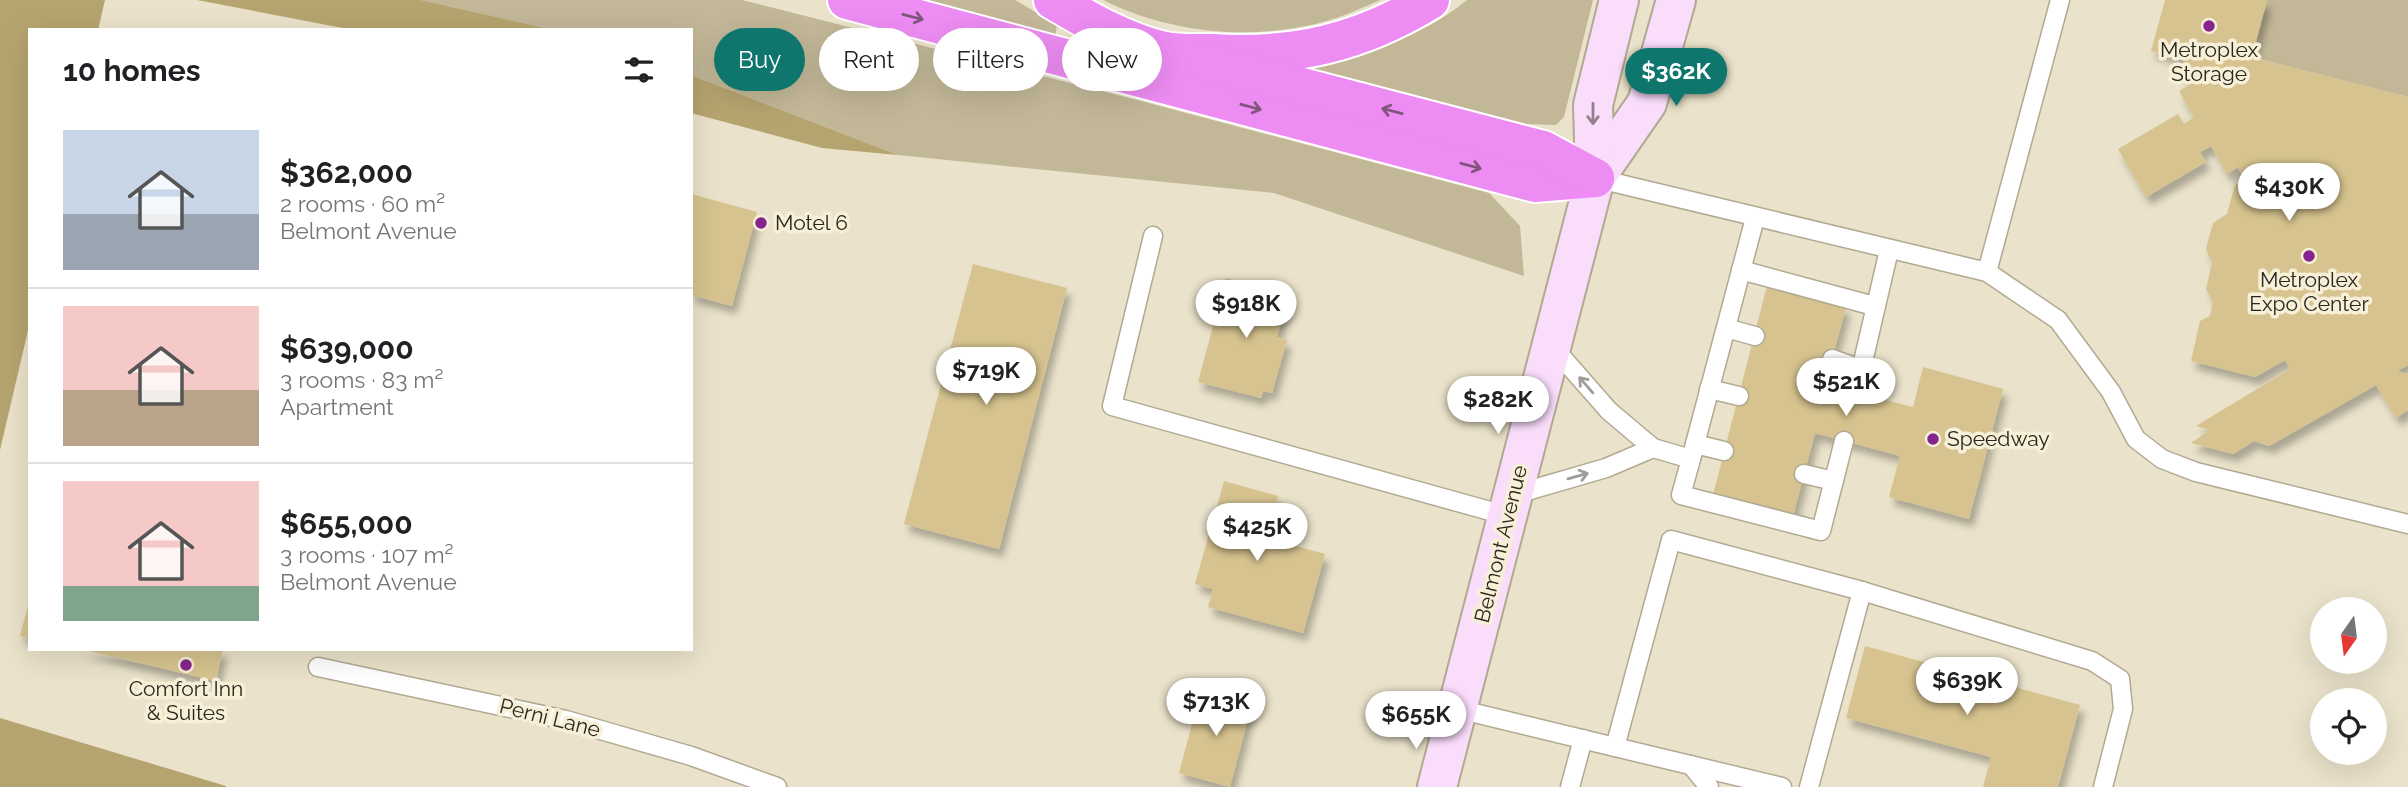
<!DOCTYPE html>
<html lang="en">
<head>
<meta charset="utf-8">
<style>
  :root { --surface:#fff; --page:#f6f6f6; --text:#202124; --muted:#757577; --line:#e0e0e0; --accent:#0f766e }
  body { margin:0; font-family:Raleway,sans-serif; background:var(--page); color:var(--text); height:100vh; display:flex; flex-direction:column; font-size:26px; white-space:nowrap }
  * { box-sizing:border-box; margin:0 }
  p { font-size:23px; color:var(--muted) }
  .icon { flex:none; width:38px; height:38px; fill:none; stroke:currentColor; stroke-width:2; stroke-linecap:round; stroke-linejoin:round }
  .map { position:relative; flex:1; overflow:hidden }
  .panel { position:absolute; left:28px; top:28px; width:665px; height:623px; display:flex; flex-direction:column; background:var(--surface); border-radius:0px; box-shadow:0 7px 28px #0002 }
  .panel>* { flex:none }
  .guide { position:absolute; left:714px; top:28px; width:665px; height:63px; display:flex; gap:14px }
  .needle { width:46px; rotate:194deg }
  .buttons { position:absolute; left:2310px; top:597px; display:grid; gap:14px }
  .buttons a { display:grid; place-items:center; width:77px; height:77px; border-radius:50%; background:var(--surface); box-shadow:0 7px 28px #0002; font-size:35px }
  .price { position:absolute; translate:-50% -60px; padding:0 16px; border-radius:24px; background:#fff; color:#222; font-size:23px; line-height:46px; filter:drop-shadow(0 2px 4px #0008) }
  .price::after { content:''; position:absolute; left:50%; top:42px; width:21px; height:16px; margin-left:-10px; background:inherit; clip-path:polygon(0 0,100% 0,50% 100%) }
  .price.selected { background:var(--accent); color:#fff }
  ul { padding:0; list-style:none }
  li { display:flex; align-items:center; gap:21px; height:175px; padding:0 35px }
  li+li { border-top:2px solid var(--line) }
  li span { display:grid; place-items:center; flex:none; width:196px; height:140px; border-radius:0px; color:#555 }
  li>.icon { margin-inline-start:auto }
  span .icon { width:84px; height:84px; fill:#fffc; stroke-width:1 }
  li b { font-size:30px }
  h2 { display:flex; justify-content:space-between; align-items:center; height:84px; padding:0 35px; font-size:30px }
  .chip { padding:0 24px; border-radius:32px; background:var(--surface); box-shadow:0 7px 28px #0002; font-size:24px; line-height:63px }
  .chip.selected { background:var(--accent); color:#fff }
  .map>svg:first-child { display:block }
  .green { fill:#c2b797 }
  .forest { fill:#b6a470 }
  .building { fill:#d6c38f; filter:url(#shadow) }
  .lines { fill:none; stroke-linecap:round; stroke-linejoin:round }
  .lane-casing { stroke:#b1a992; stroke-width:21 }
  .secondary-casing { stroke:#b1a992; stroke-width:42 }
  .highway-casing { stroke:#fff; stroke-width:42 }
  .lane { stroke:#fff; stroke-width:18 }
  .secondary { stroke:#fadcfb; stroke-width:38 }
  .highway { stroke:#ed8cf3; stroke-width:38 }
  .oneway { stroke:#81547d }
  .oneway2 { stroke:#92818c }
  .oneway3 { stroke:#9f9d99 }
  .poi-dot { fill:#86248d; stroke:#f7efd7; stroke-width:2.5 }
  .labels { text-anchor:middle; stroke-width:7; stroke-linejoin:round; paint-order:stroke }
  .poi-label { font-size:21px; fill:#29261d; stroke:#f7efd7 }
  .street-label { font-size:21px; fill:#29261d; stroke:#f7efd7 }
</style>
</head>
<body>
<div class="map">
<svg width="2408" height="787" viewBox="0 0 2408 787">
  <defs>
    <filter id="shadow"><feDropShadow dx="4.5" dy="8" stdDeviation="3.5" flood-color="#0004"/></filter>
  </defs>
  <rect width="100%" height="100%" fill="#eae2ca"/>
  <g class="green">
    <polygon points="421,0 742,0 1141,101 1489,193 1520,226 1524,276 1274,193 898,155 691,75 691,30 554,30"/>
    <polygon points="895,0 1015,0 1057,25 1054,43"/>
    <path d="M1103,0H1380C1364,7 1347,15 1330,20C1256,42 1171,34 1103,0Z"/>
    <path d="M1467,0H1593L1564,117L1556,125L1524,124L1297,68C1359,55 1417,41 1467,0Z"/>
    <polygon points="2267,0 2408,0 2408,97 2252,57"/>
  </g>
  <g class="forest">
    <polygon points="0,0 105,0 98,30 30,30 30,322 0,450"/>
    <polygon points="197,0 421,0 554,30 353,30"/>
    <polygon points="691,75 898,155 822,148 691,113"/>
    <polygon points="0,718 226,786 226,787 0,787"/>
  </g>
  <g class="building">
    <polygon points="2165,0 2267,0 2252,57 2408,97 2408,365 2397,371 2408,374 2408,410 2396,418 2376,385 2269,446 2254,441 2233,454 2191,443 2210,430 2196,426 2290,369 2285,360 2255,377 2191,361 2200,321 2210,316 2213,302 2206,289 2212,263 2206,249 2213,223 2227,214 2235,185 2244,180 2238,167 2227,174 2211,146 2200,152 2206,162 2146,197 2118,149 2178,114 2184,124 2194,117 2179,91 2189,85 2181,71 2184,59 2151,51"/>
    <polygon points="691,194 757,212 732,306 691,295"/>
    <polygon points="973,264 1067,288 999,549 904,524"/>
    <polygon points="1226,278 1289,295 1277,337 1287,340 1272,393 1263,391 1261,398 1198,382"/>
    <polygon points="1767,286 1846,307 1825,385 1913,407 1923,367 2003,389 1969,519 1889,497 1900,456 1815,433 1793,516 1713,495"/>
    <polygon points="1224,481 1278,496 1266,538 1325,554 1303,633 1208,607 1213,589 1195,584"/>
    <polygon points="29,602 30,602 30,638 20,636"/>
    <polygon points="1865,646 2080,705 2058,787 1983,787 1991,757 1846,718"/>
    <polygon points="80,649 223,649 216,681"/>
    <polygon points="1201,690 1252,703 1230,787 1179,773"/>
  </g>
  <g class="lines">
    <defs>
      <g id="lane">
        <polyline points="1595,178 1987,272 2058,320 2111,392 2136,439 2162,459 2196,472 2408,524"/>
        <polyline points="1153,236 1112,406 1508,516"/>
        <polyline points="1741,270 1874,306"/>
        <polyline points="1987,272 2060,0"/>
        <polyline points="1726,328 1755,336"/>
        <polyline points="1552,346 1609,411 1653,448 1691,459 1755,218"/>
        <polyline points="1832,359 1861,369"/>
        <polyline points="1709,389 1739,396"/>
        <polyline points="1856,392 1889,250"/>
        <polyline points="1695,444 1724,451"/>
        <polyline points="1691,459 1681,495 1821,531 1844,441"/>
        <polyline points="1804,474 1834,481"/>
        <polyline points="1513,495 1606,468 1653,448"/>
        <polyline points="318,667 566,720 691,756 777,787"/>
        <polyline points="1458,709 1615,747 1671,540 1862,591 2092,661 2120,679 2123,709 2103,787"/>
        <polyline points="1615,747 1782,787"/>
        <polyline points="1691,765 1709,787"/>
        <polyline points="1570,787 1583,739"/>
        <polyline points="1809,787 1862,591"/>
      </g>
      <g id="secondary">
        <polyline points="1595,178 1647,103 1676,0"/>
        <polyline points="1437,787 1595,178 1593,105 1619,0"/>
      </g>
      <g id="highway">
        <polyline points="847,0 1535,183 1595,178"/>
        <path d="M1053,0C1087,20 1125,42 1164,51C1179,54 1197,53 1212,53C1294,58 1360,43 1430,0"/>
        <polyline points="1164,51 1543,150 1595,178"/>
      </g>
    </defs>
    <use href="#lane" class="lane-casing"/>
    <use href="#secondary" class="secondary-casing"/>
    <use href="#highway" class="highway-casing"/>
    <use href="#lane" class="lane"/>
    <use href="#secondary" class="secondary"/>
    <use href="#highway" class="highway"/>
  </g>
  <defs><path id="oneway-shaft" d="M-6 0H5M1.5-3L5.5 0L1.5 3" fill="none" stroke-width="1.6" stroke-linecap="round" stroke-linejoin="round" transform="scale(1.75)"/></defs>
  <g class="oneway">
    <use href="#oneway-shaft" transform="translate(913 17) rotate(15)"/>
    <use href="#oneway-shaft" transform="translate(1251 107) rotate(15)"/>
    <use href="#oneway-shaft" transform="translate(1392 111) rotate(-165)"/>
    <use href="#oneway-shaft" transform="translate(1471 166) rotate(15)"/>
  </g>
  <use class="oneway2" href="#oneway-shaft" transform="translate(1593 114) rotate(90)"/>
  <g class="oneway3">
    <use href="#oneway-shaft" transform="translate(1586 385) rotate(-131)"/>
    <use href="#oneway-shaft" transform="translate(1578 476) rotate(-16)"/>
  </g>
  <g class="poi-dot">
    <circle cx="2209" cy="26" r="7"/>
    <circle cx="761" cy="223" r="7"/>
    <circle cx="2309" cy="256" r="7"/>
    <circle cx="1933" cy="439" r="7"/>
    <circle cx="186" cy="665" r="7"/>
  </g>
  <g class="labels">
    <g class="poi-label">
      <text x="2209" y="57">Metroplex<tspan x="2209" dy="24">Storage</tspan></text>
      <text x="775" y="230" text-anchor="start">Motel 6</text>
      <text x="2309" y="287">Metroplex<tspan x="2309" dy="24">Expo Center</tspan></text>
      <text x="1947" y="446" text-anchor="start">Speedway</text>
      <text x="186" y="696">Comfort Inn<tspan x="186" dy="24">&amp; Suites</tspan></text>
    </g>
    <g class="street-label">
      <text transform="translate(1501 544) rotate(-76)" y="7">Belmont Avenue</text>
      <text transform="translate(550 718) rotate(14)" y="7">Perni Lane</text>
    </g>
  </g>
</svg>
<div class="buttons">
<a><svg class="needle" viewBox="-14 -14 28 28"><path d="M0-13l5 13h-10z" fill="#e53935"/><path d="M0 13l5-13h-10z" fill="#757577"/></svg></a>
<a><svg class="icon" aria-label="locate" viewBox="0 0 24 24"><circle cx="12" cy="12" r="6"/><path d="M12 2v4M12 18v4M2 12h4M18 12h4"/></svg></a>
</div>
<b class="price selected" style="left:1676px;top:108px">$362K</b>
<b class="price" style="left:2289px;top:223px">$430K</b>
<b class="price" style="left:1246px;top:340px">$918K</b>
<b class="price" style="left:986px;top:407px">$719K</b>
<b class="price" style="left:1846px;top:418px">$521K</b>
<b class="price" style="left:1498px;top:436px">$282K</b>
<b class="price" style="left:1257px;top:563px">$425K</b>
<b class="price" style="left:1967px;top:717px">$639K</b>
<b class="price" style="left:1216px;top:738px">$713K</b>
<b class="price" style="left:1416px;top:751px">$655K</b>
<div class="guide">
<a class="chip selected">Buy</a>
<a class="chip">Rent</a>
<a class="chip">Filters</a>
<a class="chip">New</a>
</div>
<section class="panel">
<h2>10 homes<svg class="icon" aria-label="filters" viewBox="0 0 24 24"><path d="M4 7h16M4 17h16"/><circle cx="9" cy="7" r="2"/><circle cx="15" cy="17" r="2"/></svg></h2>
<ul>
<li><span style="background:linear-gradient(#c9d6e8 60%,#9aa5b1 0)"><svg class="icon" aria-label="home" viewBox="0 0 24 24"><path d="M3 11l9-7 9 7M6 9v11h12V9"/></svg></span><div><b>$362,000</b><p>2 rooms · 60 m²</p><p>Belmont Avenue</p></div></li>
<li><span style="background:linear-gradient(#f6c9c9 60%,#b9a48a 0)"><svg class="icon" aria-label="home" viewBox="0 0 24 24"><path d="M3 11l9-7 9 7M6 9v11h12V9"/></svg></span><div><b>$639,000</b><p>3 rooms · 83 m²</p><p>Apartment</p></div></li>
<li><span style="background:linear-gradient(#f6c9c9 75%,#7fa58c 0)"><svg class="icon" aria-label="home" viewBox="0 0 24 24"><path d="M3 11l9-7 9 7M6 9v11h12V9"/></svg></span><div><b>$655,000</b><p>3 rooms · 107 m²</p><p>Belmont Avenue</p></div></li>
</ul>
</section>
</div>
</body>
</html>
